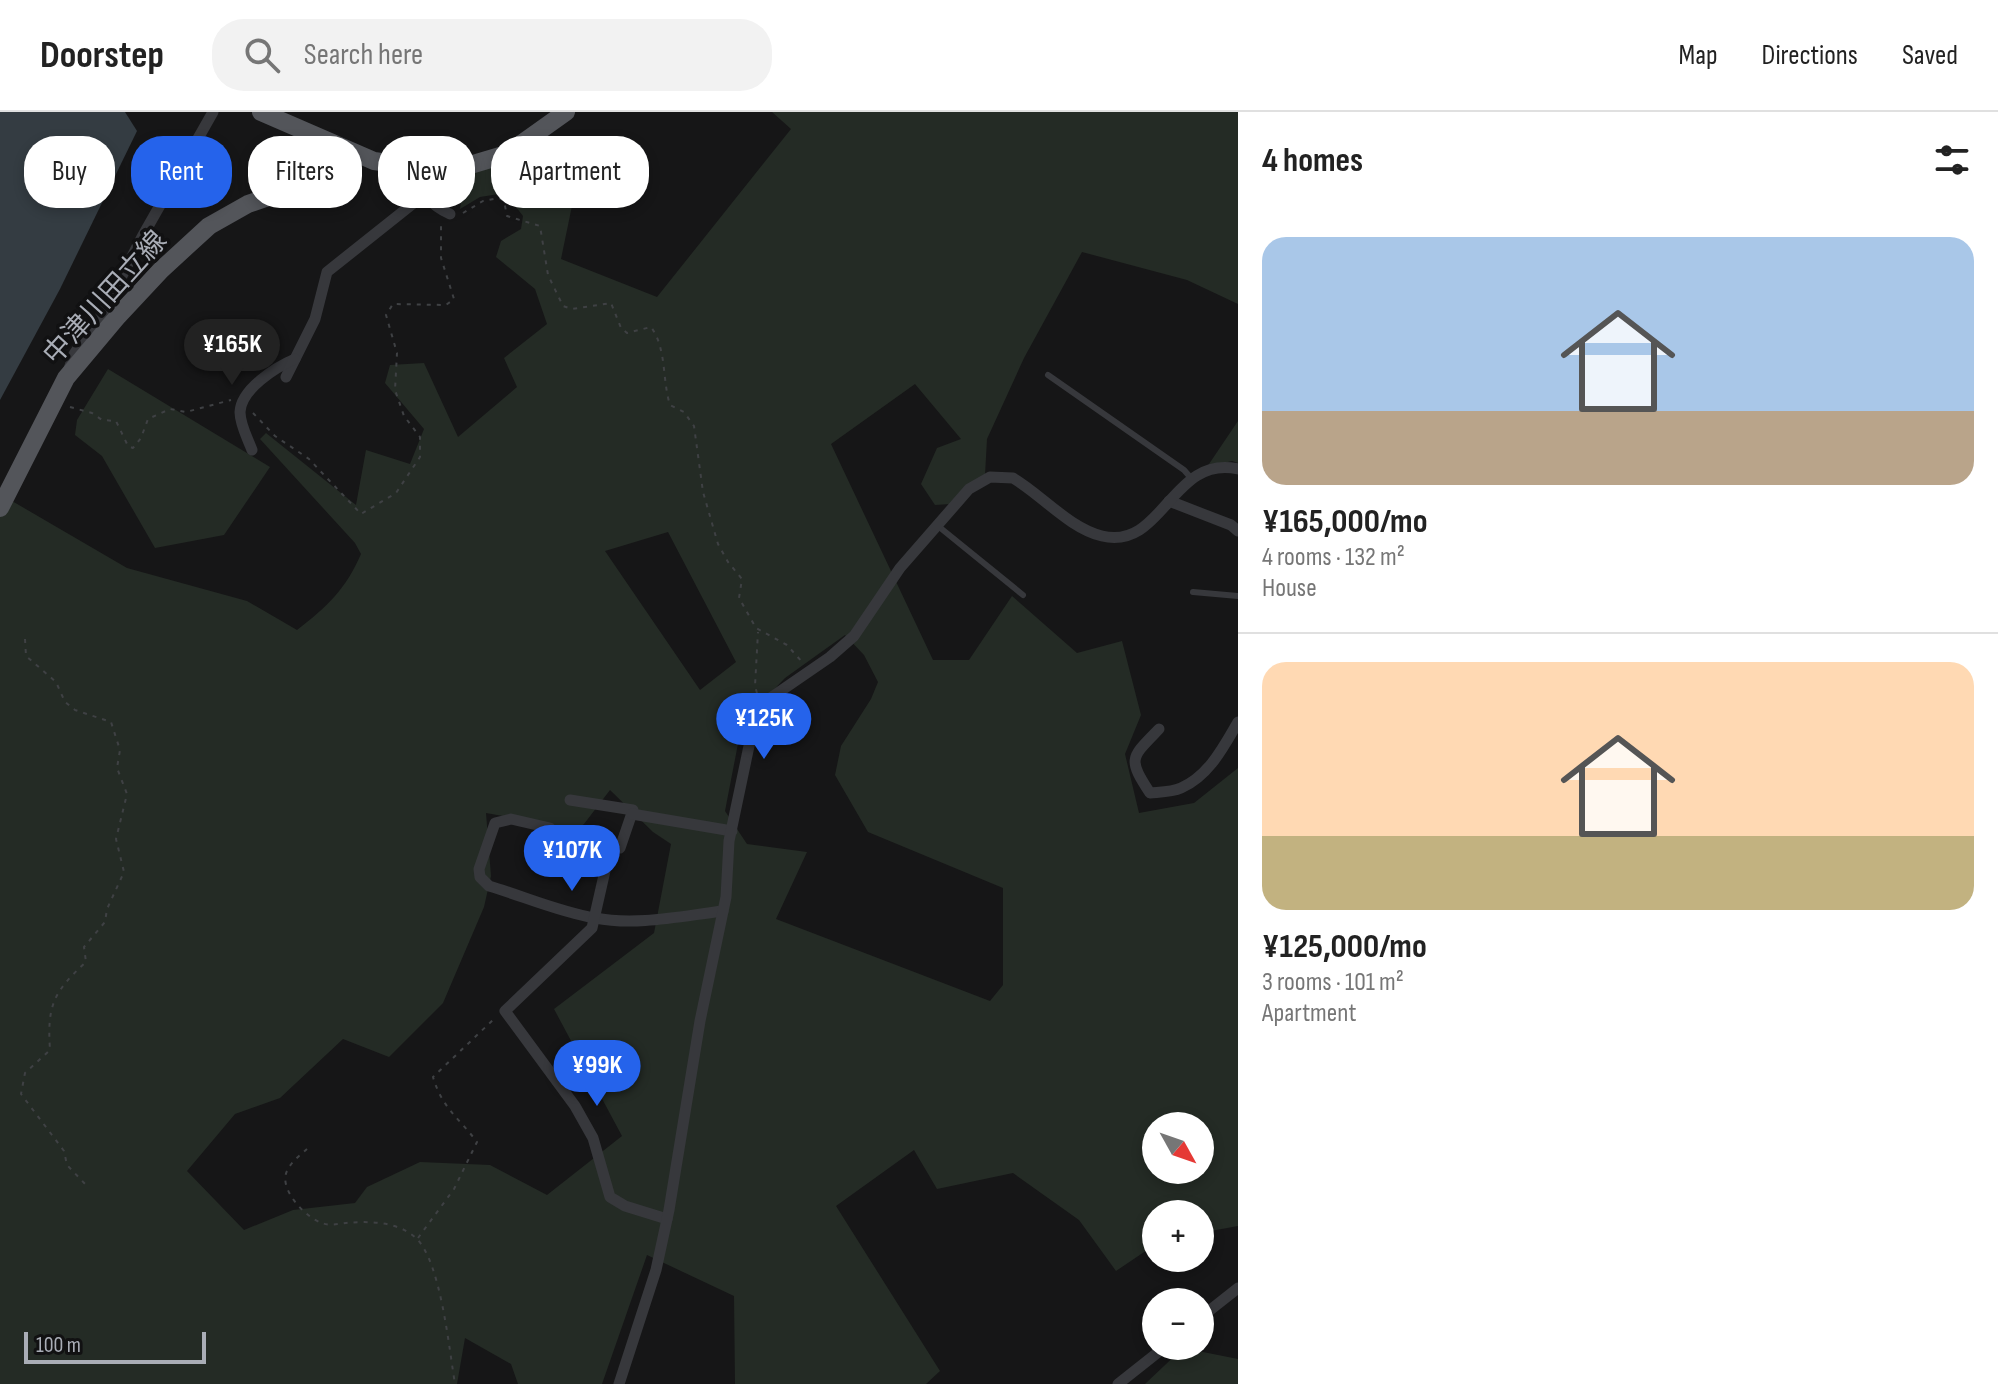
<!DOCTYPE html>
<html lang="en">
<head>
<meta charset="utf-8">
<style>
  :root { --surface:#fff; --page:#f2f2f2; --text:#222; --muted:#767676; --line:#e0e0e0; --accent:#2563eb }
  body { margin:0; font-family:"Sofia Sans Condensed","Noto Sans JP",sans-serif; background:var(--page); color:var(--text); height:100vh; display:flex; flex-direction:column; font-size:30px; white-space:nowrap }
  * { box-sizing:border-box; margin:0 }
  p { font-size:26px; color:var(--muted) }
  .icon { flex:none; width:44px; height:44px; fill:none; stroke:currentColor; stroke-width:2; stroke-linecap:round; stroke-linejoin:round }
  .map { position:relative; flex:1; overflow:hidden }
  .panel { display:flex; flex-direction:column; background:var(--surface); width:760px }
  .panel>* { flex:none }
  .guide { position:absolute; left:24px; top:24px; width:760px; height:72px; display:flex; gap:16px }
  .needle { width:52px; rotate:130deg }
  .controls { position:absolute; left:1142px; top:1000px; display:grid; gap:16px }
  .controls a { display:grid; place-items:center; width:72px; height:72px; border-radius:50%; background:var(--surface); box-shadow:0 4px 12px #0003; font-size:40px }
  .scale { position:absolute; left:24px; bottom:20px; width:182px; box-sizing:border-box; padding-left:8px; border:4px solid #a9adb6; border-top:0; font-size:22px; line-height:28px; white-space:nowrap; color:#a9adb6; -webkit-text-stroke:6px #111112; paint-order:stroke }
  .price { position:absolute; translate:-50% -68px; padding:0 18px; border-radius:28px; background:var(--accent); color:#fff; font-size:26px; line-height:52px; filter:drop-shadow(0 2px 4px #0008) }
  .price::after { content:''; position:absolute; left:50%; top:48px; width:24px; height:18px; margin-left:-12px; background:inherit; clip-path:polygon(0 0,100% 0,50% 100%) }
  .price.active { background:#222; color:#fff }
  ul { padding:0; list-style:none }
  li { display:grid; align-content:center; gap:16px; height:424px; padding:0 24px }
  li+li { border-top:2px solid var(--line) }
  li span { display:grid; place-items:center; height:248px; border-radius:24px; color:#555 }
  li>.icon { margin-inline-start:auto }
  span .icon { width:144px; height:144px; fill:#fffc; stroke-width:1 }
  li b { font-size:34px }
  h2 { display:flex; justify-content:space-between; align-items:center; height:96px; padding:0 24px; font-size:34px }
  .chip { padding:0 28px; border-radius:32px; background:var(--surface); box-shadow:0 4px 12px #0003; font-size:28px; line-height:72px }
  .chip.active { background:var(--accent); color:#fff }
  header { display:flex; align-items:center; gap:48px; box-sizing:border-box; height:112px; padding:0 40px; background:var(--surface); border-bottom:2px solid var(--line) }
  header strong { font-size:38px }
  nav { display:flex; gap:44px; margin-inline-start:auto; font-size:28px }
  .search { width:560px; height:72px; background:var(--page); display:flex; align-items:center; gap:20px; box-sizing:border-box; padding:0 28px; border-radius:32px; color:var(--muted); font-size:30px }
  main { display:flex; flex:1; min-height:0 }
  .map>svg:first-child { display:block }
  .green { fill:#242b25; fill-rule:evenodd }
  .water { fill:#343c42 }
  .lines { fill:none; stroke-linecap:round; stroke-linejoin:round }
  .path { stroke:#3f4144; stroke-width:2; stroke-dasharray:4 6; stroke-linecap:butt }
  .lane { stroke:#37383c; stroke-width:6 }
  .street { stroke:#37383c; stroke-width:11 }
  .primary { stroke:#53555a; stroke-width:18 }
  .labels { text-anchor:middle; stroke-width:7; stroke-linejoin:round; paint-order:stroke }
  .street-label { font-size:28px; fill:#a9adb6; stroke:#111112 }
</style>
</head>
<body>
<header>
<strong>Doorstep</strong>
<div class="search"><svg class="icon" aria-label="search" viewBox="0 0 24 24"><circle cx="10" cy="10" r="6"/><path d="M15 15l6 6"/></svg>Search here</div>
<nav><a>Map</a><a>Directions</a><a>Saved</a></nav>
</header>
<main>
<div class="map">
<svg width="1238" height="1272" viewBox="0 0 1238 1272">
  <rect width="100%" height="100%" fill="#161617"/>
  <g class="green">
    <path d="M772,0H1238V192L1187,168L1082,140L1024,246L987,327L985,363L950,392L935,393L921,372L937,336L961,327L915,272L831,332L933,548H969L1012,484L1077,541L1122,529L1141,603L1125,642L1139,701L1194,691L1238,656V1114L1200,1121V1102H1156V1132L1116,1159L1079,1108L1013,1061L937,1077L914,1038L836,1094L940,1259L926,1272H735L734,1184L647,1143L602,1272H518L511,1252L465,1226L457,1272H0V382L127,456L247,489L297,518C327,495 346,477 361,442L355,431L260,327L266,321L356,393L366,338L410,352L424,317L385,271L390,253L424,251L458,325L517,275L504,246L547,212L535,177L496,145L501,129L521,117L523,104L505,81L480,85L460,97L465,60L541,38L566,54L582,39L596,63L573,89L561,147L657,185L791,17ZM668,420L736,550L700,578L605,439ZM845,523L864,543L878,570L871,587L841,634L835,663L868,720L1003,776V873L990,889L776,807L807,740L747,732L725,699L742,611L785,566ZM610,678L653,720L671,732L654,821L554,897L622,1024L547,1083L490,1053L420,1050L367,1075L355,1091L293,1098L244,1118L187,1059L235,1002L280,986L343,927L389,945L443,891L484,795L491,764L486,701L577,717L584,712ZM1156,1014H1200V1058H1156Z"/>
    <polygon points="108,257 270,355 224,423 155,436 102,344 75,323 77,308"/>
    <polygon points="1238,309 1238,351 1232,349 1207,355"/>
    <polygon points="1183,1236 1238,1247 1238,1272 1145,1272"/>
  </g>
  <polygon class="water" points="0,0 125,0 137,19 60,177 0,288"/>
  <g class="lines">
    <g class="path">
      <path d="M463,101L483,89L499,86L504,89L507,104L540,114L548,163L563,194L572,197L611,191L621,216L627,221L651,215C667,237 662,268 670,293L684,300L694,314L703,380L718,432L728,450L742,467L739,486L756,516L787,533L803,551"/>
      <polyline points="70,295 92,301 102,308 116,309 128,334 133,336 141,326 148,307 170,297 186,300 231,288"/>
      <polyline points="253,301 275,324 309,347 361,402 396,381 420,345 420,325 404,304 395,278 397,241 386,203 393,192 446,193 454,187 441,146 441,110"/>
      <path d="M25,527L26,544L56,570L65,590L75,598L111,610L120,638L117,656L127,682L116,727L124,760L107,797L105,810L84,835L86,850C53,880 47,894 50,938L25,961L21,982L64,1039L67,1053L88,1075"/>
      <polyline points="757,581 755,574 758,520"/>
      <path d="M307,1037C300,1043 291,1050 287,1059C278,1077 306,1106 322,1111C329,1114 338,1112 346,1111C369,1109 397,1109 416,1126C441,1150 449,1237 455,1272"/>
      <path d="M418,1126L454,1077L477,1030C459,1006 442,996 433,965L495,906"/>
    </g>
    <g class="lane">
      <polyline points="1048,263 1184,358 1191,366"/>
      <polyline points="938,414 1023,483"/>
      <polyline points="1193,480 1238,484"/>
    </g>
    <g class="street">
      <path d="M405,54C413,73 431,94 450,102"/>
      <polyline points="69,257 74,242 106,195 142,125 213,0"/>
      <polyline points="286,265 315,207 327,160 425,82"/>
      <path d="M252,338C248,327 240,313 240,300C241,277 276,255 295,247"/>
      <polyline points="1169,389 1231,413 1238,419"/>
      <path d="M1159,617C1131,646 1127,646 1150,681C1160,680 1172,680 1181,676C1209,664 1224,634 1238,610"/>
      <polyline points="570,688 633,698 620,736"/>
      <polyline points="632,702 732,719"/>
      <path d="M550,716L511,707L495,711L479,757L480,765L489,774C523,784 559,800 595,806C637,814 681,804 723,799"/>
      <polyline points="607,750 592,816 505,899 575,994 593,1026 610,1085 625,1094 667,1107"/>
      <polyline points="1200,1206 1238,1176"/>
      <path d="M619,1272L656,1158L669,1098L700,909L726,785L729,729L749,634L761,598L769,587L830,545L854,524L900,456L969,377L990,365L1013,366C1042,383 1069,416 1102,424C1163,439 1172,342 1238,357"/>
      <polyline points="1118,1272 1166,1234"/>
    </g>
    <g class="primary">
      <polyline points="261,0 374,49 418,55 460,56 507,42 566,0"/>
      <polyline points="0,396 66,266 118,204 161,158 209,114 248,92 303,73 315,66 338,34"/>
    </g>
  </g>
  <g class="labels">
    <g class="street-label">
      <text transform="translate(104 185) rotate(-48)" y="10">中津川田立線</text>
    </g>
  </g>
</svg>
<div class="controls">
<a><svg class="needle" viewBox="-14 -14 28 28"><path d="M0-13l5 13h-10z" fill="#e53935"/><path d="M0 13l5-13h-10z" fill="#767676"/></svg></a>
<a>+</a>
<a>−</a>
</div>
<div class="scale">100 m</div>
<b class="price active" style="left:232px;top:275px">¥165K</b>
<b class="price" style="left:764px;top:649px">¥125K</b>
<b class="price" style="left:572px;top:781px">¥107K</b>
<b class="price" style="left:597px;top:996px">¥99K</b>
<div class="guide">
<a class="chip">Buy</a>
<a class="chip active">Rent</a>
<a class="chip">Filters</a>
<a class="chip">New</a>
<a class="chip">Apartment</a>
</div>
</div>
<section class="panel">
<h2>4 homes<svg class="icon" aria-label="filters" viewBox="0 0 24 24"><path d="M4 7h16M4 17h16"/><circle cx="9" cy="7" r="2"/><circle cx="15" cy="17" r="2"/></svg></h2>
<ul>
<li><span style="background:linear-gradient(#a9c7e8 70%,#b9a48a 0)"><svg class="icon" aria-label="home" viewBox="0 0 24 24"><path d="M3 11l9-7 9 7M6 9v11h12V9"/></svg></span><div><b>¥165,000/mo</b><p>4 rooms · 132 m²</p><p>House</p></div></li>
<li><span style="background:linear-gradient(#ffd9b3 70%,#c2b280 0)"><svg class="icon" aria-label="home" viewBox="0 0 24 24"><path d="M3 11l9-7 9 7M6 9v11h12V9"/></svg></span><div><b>¥125,000/mo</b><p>3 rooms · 101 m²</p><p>Apartment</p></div></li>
</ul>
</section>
</main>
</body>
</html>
